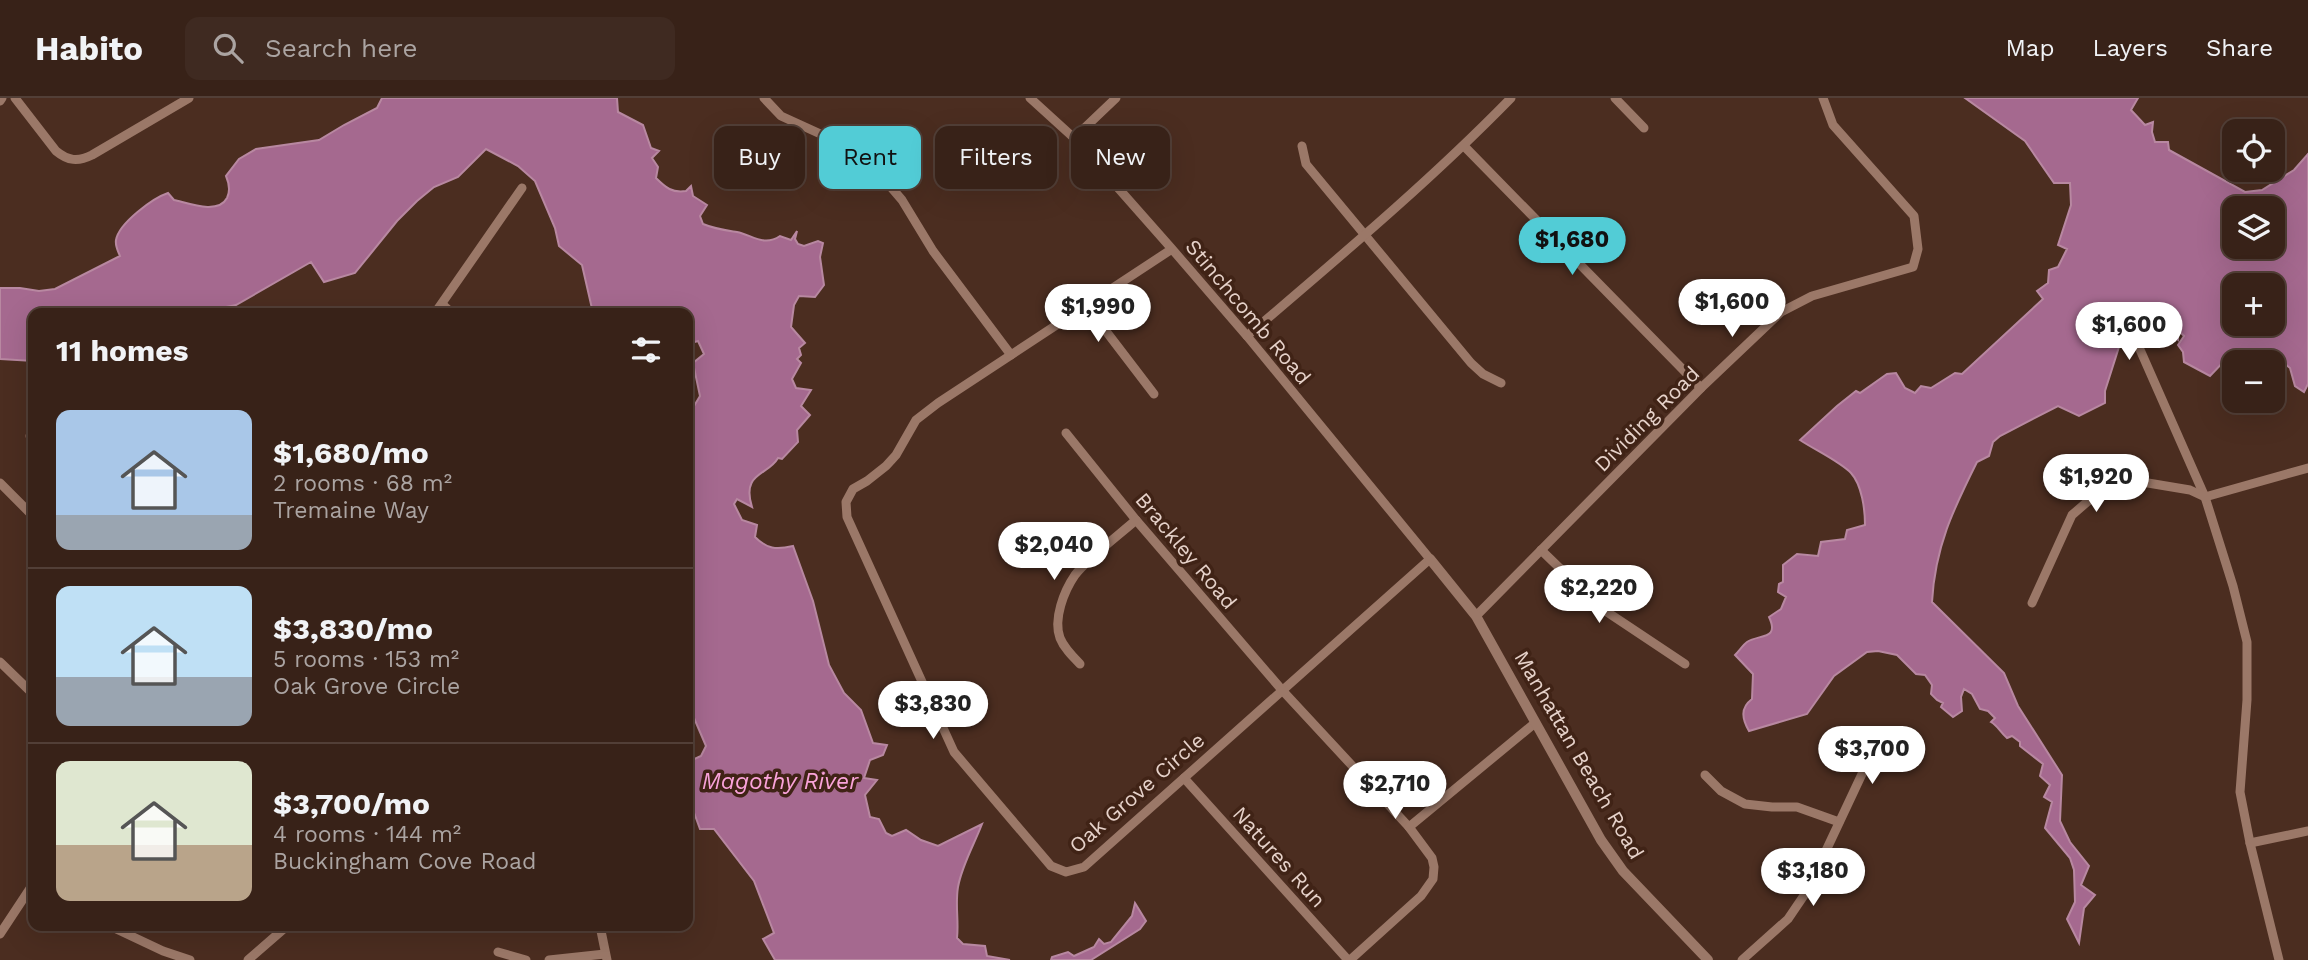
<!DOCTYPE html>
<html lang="en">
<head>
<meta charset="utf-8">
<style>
  :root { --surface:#382218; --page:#3f2a21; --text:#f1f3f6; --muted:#aba4a2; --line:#523f37; --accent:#52ccd6 }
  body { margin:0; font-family:"Work Sans",sans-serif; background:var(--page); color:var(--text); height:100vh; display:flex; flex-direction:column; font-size:26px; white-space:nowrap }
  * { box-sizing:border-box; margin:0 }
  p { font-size:23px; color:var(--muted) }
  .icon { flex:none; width:38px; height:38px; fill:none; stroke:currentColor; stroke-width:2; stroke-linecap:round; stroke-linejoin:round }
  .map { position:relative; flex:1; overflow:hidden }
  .details { position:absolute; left:28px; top:210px; width:665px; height:623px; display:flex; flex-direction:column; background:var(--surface); border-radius:14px; box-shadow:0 7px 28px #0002,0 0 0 2px var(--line) }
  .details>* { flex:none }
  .guide { position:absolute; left:714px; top:28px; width:665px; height:63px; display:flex; gap:14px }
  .fabs { position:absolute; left:2222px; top:21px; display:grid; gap:14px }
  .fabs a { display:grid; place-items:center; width:63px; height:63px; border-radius:14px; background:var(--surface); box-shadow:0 7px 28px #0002,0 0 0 2px var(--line); font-size:35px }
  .price { position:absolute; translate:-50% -60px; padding:0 16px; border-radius:24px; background:#fff; color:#222; font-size:23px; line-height:46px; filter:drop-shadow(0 2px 4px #0008) }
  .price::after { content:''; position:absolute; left:50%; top:42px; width:21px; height:16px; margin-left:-10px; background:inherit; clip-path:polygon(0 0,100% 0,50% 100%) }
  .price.active { background:var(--accent); color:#111 }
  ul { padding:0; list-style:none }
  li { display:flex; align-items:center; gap:21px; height:175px; padding:0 28px }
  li+li { border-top:2px solid var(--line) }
  li span { display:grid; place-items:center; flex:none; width:196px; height:140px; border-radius:14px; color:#555 }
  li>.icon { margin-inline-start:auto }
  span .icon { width:84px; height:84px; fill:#fffc; stroke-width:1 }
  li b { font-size:30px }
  h2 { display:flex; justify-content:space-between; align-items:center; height:84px; padding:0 28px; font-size:30px }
  .pill { padding:0 24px; border-radius:14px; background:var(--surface); box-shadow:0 7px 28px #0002,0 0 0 2px var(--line); font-size:24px; line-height:63px }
  .pill.active { background:var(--accent); color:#111 }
  header { display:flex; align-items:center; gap:42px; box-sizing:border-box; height:98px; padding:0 35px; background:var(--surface); border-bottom:2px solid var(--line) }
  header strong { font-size:33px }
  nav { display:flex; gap:38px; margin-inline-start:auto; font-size:24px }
  .search { width:490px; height:63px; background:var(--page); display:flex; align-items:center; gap:18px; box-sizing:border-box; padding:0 24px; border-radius:14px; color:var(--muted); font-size:26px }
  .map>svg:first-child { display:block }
  .water { fill:#a5698f; stroke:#b888a1; stroke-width:2; fill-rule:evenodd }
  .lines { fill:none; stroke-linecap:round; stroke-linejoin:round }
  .minor { stroke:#9b7868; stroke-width:9 }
  .tertiary { stroke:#9b7868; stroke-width:10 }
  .labels { text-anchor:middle; stroke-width:7; stroke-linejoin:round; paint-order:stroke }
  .street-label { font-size:21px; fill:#e6d2ca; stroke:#402316 }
  .water-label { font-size:23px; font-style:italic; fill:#faa3da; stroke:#402316 }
</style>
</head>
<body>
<header>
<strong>Habito</strong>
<div class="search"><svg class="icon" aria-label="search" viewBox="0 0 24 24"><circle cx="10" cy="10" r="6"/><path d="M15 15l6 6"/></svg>Search here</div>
<nav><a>Map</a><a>Layers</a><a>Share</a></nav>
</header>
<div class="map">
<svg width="2308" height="862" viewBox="0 0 2308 862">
  <rect width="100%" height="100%" fill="#4b2d20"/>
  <g class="water">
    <path d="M382,0H617L618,14L643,27L651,50L659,53L652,60L658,69L656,80C666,90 672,95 686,93L691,88L693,98L707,107L700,118L703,126C715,131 724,132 737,134C752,137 764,149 780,138L791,142L797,133L795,141L798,146L804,148L818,143L823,145L820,159L824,187L815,199L799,198L794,207L791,229L805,245L799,250L801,257L797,261L801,265L792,281L796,290L811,292L801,308L810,317L797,332L798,344L782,361L778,360C768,378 741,374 752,409L737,401L734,406L742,422L757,427L755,439C767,451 776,452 793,448L813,503L829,567L844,595L861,612L873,645L887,647L883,657L870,662L864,680L877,682L865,697L870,719L879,721L886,735L892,738L906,732L921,742L938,748L982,726C974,747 962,767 958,789C955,807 959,823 957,840L963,846L985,848L987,858L1010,862H775L763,841L774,835L754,783L714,731H700L688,698V664L701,658L706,648L688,606V318L700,298L693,265L704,256L698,243L688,246V215H593L582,167L559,148L555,130L535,83L518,68L486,51L458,79L434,89L417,103L397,123L355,175L324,184L311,164L236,207L196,215H33V263L0,261V190H20L39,193L55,191L120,158C118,153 115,148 116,142C119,125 153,100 168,95L174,102C188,105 218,117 227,100C231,92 229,85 226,78L239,61L256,51L319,42L344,27L377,10Z"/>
    <path d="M1965,0H2138L2131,12L2145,27L2153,24L2152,34L2155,44H2168L2169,52L2245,94L2262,92L2294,72L2308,56V286L2304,294L2295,288L2290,270L2279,261L2273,264L2264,262L2239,264L2235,260L2228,259L2210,278L2184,264L2183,254L2178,247L2184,238L2178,232V242C2163,232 2158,217 2145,208L2133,216L2125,227L2133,241L2119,249L2105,293V305L2079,318L2058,308L2000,338L1993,344L1989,358L1977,364C1953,412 1935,449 1932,504L2004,575L2018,608L2062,677L2060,723L2070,744L2089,768L2081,787L2095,797L2084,810L2079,845L2067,821L2075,804L2074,772L2070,760L2045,730L2052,704L2044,699L2050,687L2040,678L2043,666L2020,648V644L2012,638L2007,640C2000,634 1998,628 1991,624L1995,620L1988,613L1980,611L1972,596L1964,591L1961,599L1962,613L1953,619L1941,609L1943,605L1937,602L1931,596L1932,587L1925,577L1916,576L1897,557L1878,553L1867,554L1834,578L1807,616L1749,633C1742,621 1740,610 1752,601L1753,576L1735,557C1739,553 1743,547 1747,544C1759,536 1780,542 1769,519L1781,511L1786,499L1778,494L1779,486L1783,484V467L1797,456L1818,458L1821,444L1845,441L1847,432L1865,427C1865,412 1862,387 1851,375C1839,363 1815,352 1800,342L1837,308L1856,293L1860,295L1887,276L1896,275L1905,290L1915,295L1921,288L1931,290L1955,275L1962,276L2043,201L2037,193L2048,185L2049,172L2058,169L2067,151L2058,147L2071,107L2070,85H2054L2025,43ZM2235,110H2273V149H2235ZM2235,187H2273V226H2235Z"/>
    <polygon points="1135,805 1146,823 1140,831 1091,862 1051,862 1052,859 1068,854 1074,858 1094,849 1099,841 1104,846 1111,844 1132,818"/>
  </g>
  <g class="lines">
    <g class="minor">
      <path d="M15,0L56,53C68,63 78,64 92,57L189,0"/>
      <polyline points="764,0 781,18 838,44 872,67 902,102 933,153 1011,257"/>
      <polyline points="1030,0 1074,40 1172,151 1247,238 1430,461 1084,769 1066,774 1051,768 954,654 847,419 846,404 853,391 867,383 886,368 896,357 916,322 938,305 1172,151"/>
      <polyline points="1615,0 1644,30"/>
      <polyline points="0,3 2,0"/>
      <polyline points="1074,40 1116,0"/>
      <polyline points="1302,48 1306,66 1471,265 1483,276 1501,285"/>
      <polyline points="1464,48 1701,290"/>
      <polyline points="442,206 452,215"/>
      <polyline points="1086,207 1154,296"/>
      <polyline points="435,215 522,90"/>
      <path d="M1247,238C1337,161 1428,85 1511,0"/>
      <polyline points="2134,238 2205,399 2233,488 2247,544 2247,602 2240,694 2250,745 2279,862"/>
      <polyline points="1066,335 1136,422 1282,592 1409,729"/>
      <polyline points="30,338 33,335"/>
      <polyline points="0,385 33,418"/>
      <polyline points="1541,452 1601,510 1685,566"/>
      <polyline points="2032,505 2072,417 2101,392 2130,382 2190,392 2205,399 2308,370"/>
      <polyline points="1476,518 1701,290 1781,214 1812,198 1913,169 1918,151 1914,118 1833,27 1823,0"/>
      <polyline points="0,564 33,596"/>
      <path d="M1080,566C1072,558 1064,550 1060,540C1053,521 1064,493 1075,477C1086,462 1120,436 1136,422"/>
      <polyline points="1705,677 1721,693 1745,706 1772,709 1797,709 1839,724"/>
      <polyline points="1184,680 1348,862"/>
      <polyline points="2250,745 2308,733"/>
      <polyline points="110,828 163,853 190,862"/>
      <polyline points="600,828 607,862"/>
      <polyline points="0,836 33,786"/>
      <polyline points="498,854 526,862"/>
      <polyline points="248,862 287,828"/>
      <polyline points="549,862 605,856"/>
      <polyline points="1350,862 1421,798 1433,781 1434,769 1432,760 1409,729 1535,625"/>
      <polyline points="1742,862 1788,821 1807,793 1870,659 1887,640"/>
    </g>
    <polyline class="tertiary" points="1430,461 1476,518 1601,742 1623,773 1708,862"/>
  </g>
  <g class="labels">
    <g class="street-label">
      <text transform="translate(1248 214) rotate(50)" y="7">Stinchcomb Road</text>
      <text transform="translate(1647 321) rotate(-45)" y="7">Dividing Road</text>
      <text transform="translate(1186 453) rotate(50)" y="7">Brackley Road</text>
      <text transform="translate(1579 657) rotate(60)" y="7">Manhattan Beach Road</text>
      <text transform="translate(1137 695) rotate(-41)" y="7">Oak Grove Circle</text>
      <text transform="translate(1279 759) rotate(48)" y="7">Natures Run</text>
    </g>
    <g class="water-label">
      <text x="780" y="691">Magothy River</text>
    </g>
  </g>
</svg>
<div class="fabs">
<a><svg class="icon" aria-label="locate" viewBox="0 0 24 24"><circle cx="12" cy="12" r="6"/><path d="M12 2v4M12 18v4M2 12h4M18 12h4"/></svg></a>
<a><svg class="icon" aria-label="layers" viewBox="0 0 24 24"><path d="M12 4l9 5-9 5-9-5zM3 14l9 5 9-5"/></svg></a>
<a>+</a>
<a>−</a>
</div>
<b class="price active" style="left:1572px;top:179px">$1,680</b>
<b class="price" style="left:1732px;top:241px">$1,600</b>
<b class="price" style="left:1098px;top:246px">$1,990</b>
<b class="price" style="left:2129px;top:264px">$1,600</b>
<b class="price" style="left:2096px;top:416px">$1,920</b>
<b class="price" style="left:1054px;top:484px">$2,040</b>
<b class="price" style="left:1599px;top:527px">$2,220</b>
<b class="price" style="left:933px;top:643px">$3,830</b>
<b class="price" style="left:1872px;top:688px">$3,700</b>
<b class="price" style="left:1395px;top:723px">$2,710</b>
<b class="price" style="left:1813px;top:810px">$3,180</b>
<div class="guide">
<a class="pill">Buy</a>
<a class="pill active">Rent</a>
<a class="pill">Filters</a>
<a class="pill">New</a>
</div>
<section class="details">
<h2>11 homes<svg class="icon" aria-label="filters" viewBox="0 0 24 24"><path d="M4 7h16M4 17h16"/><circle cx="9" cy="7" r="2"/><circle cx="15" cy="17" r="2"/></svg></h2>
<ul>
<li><span style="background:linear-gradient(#a9c7e8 75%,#9aa5b1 0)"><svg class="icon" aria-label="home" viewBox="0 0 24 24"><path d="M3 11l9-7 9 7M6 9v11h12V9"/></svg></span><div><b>$1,680/mo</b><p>2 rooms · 68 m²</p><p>Tremaine Way</p></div></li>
<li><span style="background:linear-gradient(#bfe0f5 65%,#9aa5b1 0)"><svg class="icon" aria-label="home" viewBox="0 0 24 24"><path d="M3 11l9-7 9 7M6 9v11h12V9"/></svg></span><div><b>$3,830/mo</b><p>5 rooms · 153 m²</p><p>Oak Grove Circle</p></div></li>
<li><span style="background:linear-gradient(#dfe7d0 60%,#b9a48a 0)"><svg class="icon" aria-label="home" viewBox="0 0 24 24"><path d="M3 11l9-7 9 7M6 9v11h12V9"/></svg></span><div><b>$3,700/mo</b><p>4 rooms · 144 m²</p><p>Buckingham Cove Road</p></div></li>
</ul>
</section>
</div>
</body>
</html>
